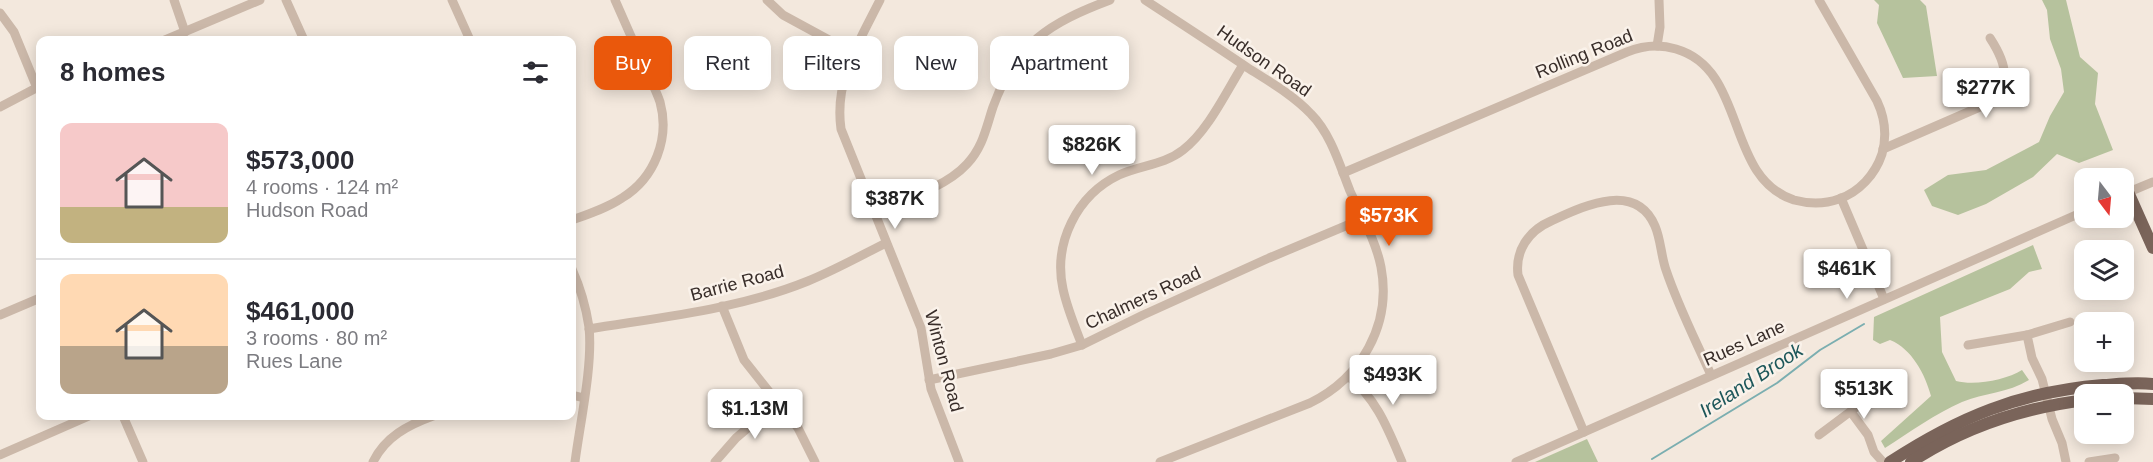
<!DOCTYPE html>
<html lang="en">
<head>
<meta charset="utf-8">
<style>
  :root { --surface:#fff; --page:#f7f7f7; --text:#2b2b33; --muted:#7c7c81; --line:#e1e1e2; --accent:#ea580c }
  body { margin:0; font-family:Helvetica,sans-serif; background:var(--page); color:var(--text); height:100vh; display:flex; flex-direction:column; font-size:22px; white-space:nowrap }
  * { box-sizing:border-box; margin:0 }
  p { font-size:20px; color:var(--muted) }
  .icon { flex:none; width:33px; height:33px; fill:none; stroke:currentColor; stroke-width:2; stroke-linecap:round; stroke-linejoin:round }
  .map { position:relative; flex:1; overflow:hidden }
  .details { position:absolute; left:36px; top:36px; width:540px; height:384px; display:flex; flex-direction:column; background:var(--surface); border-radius:12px; box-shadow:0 3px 15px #0003 }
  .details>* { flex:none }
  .top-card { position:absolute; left:594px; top:36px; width:570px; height:54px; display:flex; gap:12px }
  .needle { width:39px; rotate:164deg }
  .fabs { position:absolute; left:2074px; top:168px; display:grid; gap:12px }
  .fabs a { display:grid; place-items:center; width:60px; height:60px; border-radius:12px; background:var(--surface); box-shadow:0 3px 15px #0003; font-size:30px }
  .price { position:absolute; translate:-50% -51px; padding:0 14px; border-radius:6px; background:#fff; color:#222; font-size:20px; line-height:39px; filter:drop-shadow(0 2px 3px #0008) }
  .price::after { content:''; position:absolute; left:50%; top:36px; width:18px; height:14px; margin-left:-9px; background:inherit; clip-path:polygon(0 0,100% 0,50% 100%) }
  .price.selected { background:var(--accent); color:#fff }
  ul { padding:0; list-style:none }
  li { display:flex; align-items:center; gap:18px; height:150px; padding:0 24px }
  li+li { border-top:2px solid var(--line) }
  li span { display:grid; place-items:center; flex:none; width:168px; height:120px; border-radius:12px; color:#555 }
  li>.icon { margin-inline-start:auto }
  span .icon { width:72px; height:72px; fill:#fffc; stroke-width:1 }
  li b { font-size:26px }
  h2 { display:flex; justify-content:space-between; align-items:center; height:72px; padding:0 24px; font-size:26px }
  .chip { padding:0 21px; border-radius:12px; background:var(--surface); box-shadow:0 3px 15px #0003; font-size:21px; line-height:54px }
  .chip.selected { background:var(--accent); color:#fff }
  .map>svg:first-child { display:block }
  .green { fill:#b6c29d }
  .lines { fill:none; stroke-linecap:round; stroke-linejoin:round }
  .stream { stroke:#7baeb0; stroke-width:2 }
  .minor { stroke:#cbb8a9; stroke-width:9 }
  .major { stroke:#7a645a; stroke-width:12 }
  .labels { text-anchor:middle; stroke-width:5; stroke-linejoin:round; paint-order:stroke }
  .street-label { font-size:18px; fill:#382d29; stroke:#faf2ea }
  .water-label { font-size:20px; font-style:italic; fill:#1d575a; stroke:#faf2ea }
</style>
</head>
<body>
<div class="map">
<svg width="2153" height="462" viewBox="0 0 2153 462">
  <rect width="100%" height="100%" fill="#f3e8dd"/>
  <g class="green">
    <polygon points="1874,0 1920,0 1926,6 1937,76 1903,78 1877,23 1879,5"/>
    <polygon points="2042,0 2066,0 2080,57 2098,73 2095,104 2113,150 2079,163 2057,154 2033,177 1986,204 1958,215 1932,206 1924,190 1948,175 1986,170 2039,142 2050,116 2064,92 2061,69 2050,39 2047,10"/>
    <path d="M2033,245L2042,269L2029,272L2010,289L1940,317L1942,352L1956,381C1975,386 2006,380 2022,370L2029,380C2008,393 1984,393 1962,402C1935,414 1910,432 1885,448L1881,441L1931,396C1925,374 1912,349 1890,340L1880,344L1873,340L1874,317Z"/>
    <polygon points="1587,439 1598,462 1535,462"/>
  </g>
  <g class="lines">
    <polyline class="stream" points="1652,459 1777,383 1820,350 1864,324"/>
    <g class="minor">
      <polyline points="174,0 185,32"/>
      <polyline points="286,0 304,40"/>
      <polyline points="452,0 470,40"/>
      <polyline points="767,0 783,15 853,53"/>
      <path d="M880,0C859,42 834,80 841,129L921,328L931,389L959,462"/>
      <path d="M1145,0C1180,23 1214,45 1248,68C1270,82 1293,95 1311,114C1331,134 1340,166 1350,191C1361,215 1376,241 1381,267C1392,325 1361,378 1310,403L1160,462"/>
      <polyline points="0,13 14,32 37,88"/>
      <polyline points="165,40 260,0"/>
      <polyline points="1657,46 1660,27 1659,0"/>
      <polyline points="0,107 40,86"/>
      <path d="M1883,149L1982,106C2014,88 2007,64 1990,38"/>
      <path d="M1343,173L1627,52C1642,46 1659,44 1676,49C1748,70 1724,177 1794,200C1809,204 1825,204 1839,199C1859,192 1875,175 1882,154C1887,136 1885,118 1877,101L1819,0"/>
      <polyline points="2124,194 2153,182"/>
      <polyline points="1841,198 1884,299"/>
      <path d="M874,212C903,200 945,188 967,164C983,147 986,128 993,107C1016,43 1049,23 1110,0"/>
      <path d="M572,220C589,214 607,208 622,198C655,178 670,138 660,102C656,90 650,79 645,68C635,45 625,23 615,0"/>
      <path d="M572,269C580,287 586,307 589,327C593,365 580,423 575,462"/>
      <polyline points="722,306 744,360 798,428 815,462"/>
      <polyline points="0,315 40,298"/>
      <path d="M589,329C662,317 739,309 808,281C835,270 860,256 886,243"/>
      <polyline points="2027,335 2032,358 2042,379 2052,419 2062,443 2066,462"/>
      <path d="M1082,345C1075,327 1067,308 1063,289C1053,243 1077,195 1119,175C1141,165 1164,165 1183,150C1208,131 1226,92 1243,65"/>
      <polyline points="1968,345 2027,335 2070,322"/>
      <path d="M1348,376C1377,399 1388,429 1402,462"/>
      <polyline points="929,380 1051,354 1082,345 1143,315 1269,258 1362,219"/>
      <polyline points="572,395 584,398"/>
      <polyline points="1851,412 1868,435 1874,452 1883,462"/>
      <polyline points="123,416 143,462"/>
      <path d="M1584,432L1518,275C1515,251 1528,231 1551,221C1582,207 1635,180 1655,226C1661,240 1661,256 1666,270C1678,306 1696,341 1711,375"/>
      <polyline points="1819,435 1890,382"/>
      <polyline points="0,455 89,416"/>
      <path d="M373,462C385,437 408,425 433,416"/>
      <polyline points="715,462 736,438 777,403"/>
      <polyline points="1516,462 2085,211"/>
      <polyline points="2089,462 2115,458"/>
    </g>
    <g class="major">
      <polyline points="2128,192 2153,248"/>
      <polyline points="2124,398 2153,399"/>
      <path d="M1890,462C1959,417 2019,392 2103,385C2119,384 2136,382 2153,384"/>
      <path d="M1911,462C1964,427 2022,408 2085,400"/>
    </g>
  </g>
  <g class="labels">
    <g class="street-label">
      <text transform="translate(1584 54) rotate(-22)" y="6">Rolling Road</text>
      <text transform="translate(1264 61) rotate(35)" y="6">Hudson Road</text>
      <text transform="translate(737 283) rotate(-15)" y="6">Barrie Road</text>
      <text transform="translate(1143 298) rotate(-25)" y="6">Chalmers Road</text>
      <text transform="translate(1744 343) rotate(-24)" y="6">Rues Lane</text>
      <text transform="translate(944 361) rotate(75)" y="6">Winton Road</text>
    </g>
    <g class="water-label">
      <text transform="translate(1751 380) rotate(-33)" y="7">Ireland Brook</text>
    </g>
  </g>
</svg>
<div class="fabs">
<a><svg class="needle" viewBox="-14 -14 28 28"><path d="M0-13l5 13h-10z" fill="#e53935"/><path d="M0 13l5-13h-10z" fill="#7c7c81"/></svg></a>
<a><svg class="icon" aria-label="layers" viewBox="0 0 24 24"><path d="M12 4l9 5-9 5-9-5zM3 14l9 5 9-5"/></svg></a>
<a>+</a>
<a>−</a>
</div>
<b class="price" style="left:1986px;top:119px">$277K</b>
<b class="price" style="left:1092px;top:176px">$826K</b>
<b class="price" style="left:895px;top:230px">$387K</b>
<b class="price selected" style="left:1389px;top:247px">$573K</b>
<b class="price" style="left:1847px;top:300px">$461K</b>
<b class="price" style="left:1393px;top:406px">$493K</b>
<b class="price" style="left:1864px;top:420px">$513K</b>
<b class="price" style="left:755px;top:440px">$1.13M</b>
<div class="top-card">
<a class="chip selected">Buy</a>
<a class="chip">Rent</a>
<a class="chip">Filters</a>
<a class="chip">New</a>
<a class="chip">Apartment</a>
</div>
<section class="details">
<h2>8 homes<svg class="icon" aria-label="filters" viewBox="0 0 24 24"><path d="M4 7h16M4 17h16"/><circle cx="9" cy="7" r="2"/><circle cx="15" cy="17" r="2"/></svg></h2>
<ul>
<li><span style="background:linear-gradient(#f6c9c9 70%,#c2b280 0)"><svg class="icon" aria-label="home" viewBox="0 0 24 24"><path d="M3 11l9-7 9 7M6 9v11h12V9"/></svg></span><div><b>$573,000</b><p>4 rooms · 124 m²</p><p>Hudson Road</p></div></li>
<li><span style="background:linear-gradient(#ffd9b3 60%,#b9a48a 0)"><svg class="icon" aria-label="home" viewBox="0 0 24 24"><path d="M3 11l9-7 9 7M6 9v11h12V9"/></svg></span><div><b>$461,000</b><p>3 rooms · 80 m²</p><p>Rues Lane</p></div></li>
</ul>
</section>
</div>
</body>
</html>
